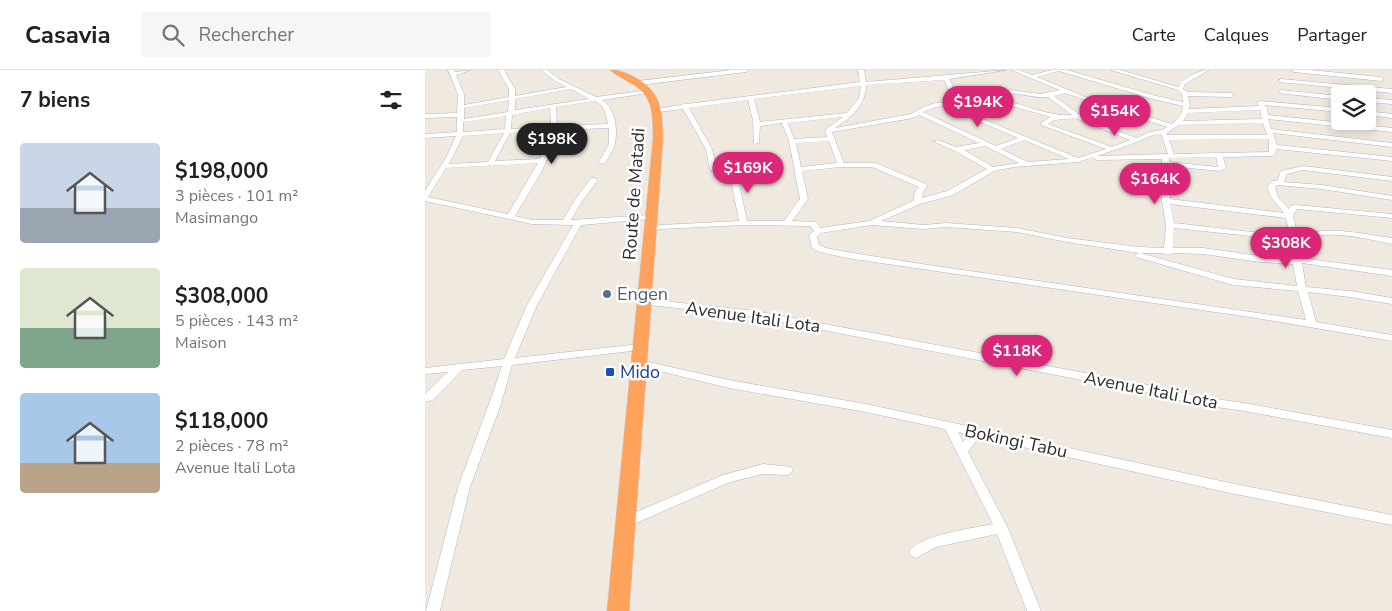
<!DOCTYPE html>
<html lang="fr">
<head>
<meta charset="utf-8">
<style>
  :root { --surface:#fff; --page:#f6f6f6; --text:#202124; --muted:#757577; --line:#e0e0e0; --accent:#db2777 }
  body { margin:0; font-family:"Nunito Sans",sans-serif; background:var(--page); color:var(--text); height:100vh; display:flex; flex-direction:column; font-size:19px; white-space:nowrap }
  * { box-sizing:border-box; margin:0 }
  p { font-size:16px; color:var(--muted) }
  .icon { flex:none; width:28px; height:28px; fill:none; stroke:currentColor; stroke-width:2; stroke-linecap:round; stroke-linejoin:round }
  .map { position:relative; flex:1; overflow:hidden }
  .side { display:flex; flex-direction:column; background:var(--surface); width:425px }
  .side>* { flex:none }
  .controls { position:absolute; left:906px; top:15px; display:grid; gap:10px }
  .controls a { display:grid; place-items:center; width:45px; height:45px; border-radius:5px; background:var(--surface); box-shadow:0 2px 12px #0003; font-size:25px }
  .price { position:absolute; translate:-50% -42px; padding:0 11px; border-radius:18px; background:var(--accent); color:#fff; font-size:16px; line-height:32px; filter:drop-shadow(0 1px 2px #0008) }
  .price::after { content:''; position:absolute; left:50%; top:30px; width:15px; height:11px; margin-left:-8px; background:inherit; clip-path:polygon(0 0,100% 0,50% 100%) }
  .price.on { background:#222; color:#fff }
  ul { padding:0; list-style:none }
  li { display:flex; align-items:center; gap:15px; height:125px; padding:0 20px }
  li span { display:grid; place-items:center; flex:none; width:140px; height:100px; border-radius:5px; color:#555 }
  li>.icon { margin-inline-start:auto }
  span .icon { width:60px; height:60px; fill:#fffc; stroke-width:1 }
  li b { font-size:21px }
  h2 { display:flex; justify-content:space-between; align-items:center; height:60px; padding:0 20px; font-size:21px }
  header { display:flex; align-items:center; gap:30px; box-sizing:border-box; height:70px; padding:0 25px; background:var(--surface); border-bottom:1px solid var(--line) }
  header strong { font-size:24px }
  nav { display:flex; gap:28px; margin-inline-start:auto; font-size:18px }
  .search { width:350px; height:45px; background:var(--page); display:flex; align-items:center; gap:12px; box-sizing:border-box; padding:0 18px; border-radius:5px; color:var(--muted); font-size:19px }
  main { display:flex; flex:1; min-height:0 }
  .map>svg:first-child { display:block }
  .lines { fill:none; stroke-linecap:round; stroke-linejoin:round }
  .minor-casing { stroke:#b3b6c2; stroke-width:1 }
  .highway-casing { stroke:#c9c9c9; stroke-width:1 }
  .minor { fill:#fff; fill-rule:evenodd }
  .highway { fill:#ffa25b; fill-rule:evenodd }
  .service-dot { fill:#5c6f8a; stroke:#fff; stroke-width:2 }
  .transit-dot { fill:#1a4fb4; stroke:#fff; stroke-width:2 }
  .labels { text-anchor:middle; stroke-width:5; stroke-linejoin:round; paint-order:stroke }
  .street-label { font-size:18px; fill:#2e2e2e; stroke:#fff }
  .service-label { font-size:18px; fill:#4e5e75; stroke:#fff; text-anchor:start }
  .transit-label { font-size:18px; fill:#164399; stroke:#fff; text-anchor:start }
</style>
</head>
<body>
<header>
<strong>Casavia</strong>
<div class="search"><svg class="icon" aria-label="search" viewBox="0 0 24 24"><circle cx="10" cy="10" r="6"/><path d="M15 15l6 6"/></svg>Rechercher</div>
<nav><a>Carte</a><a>Calques</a><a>Partager</a></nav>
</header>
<main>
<section class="side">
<h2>7 biens<svg class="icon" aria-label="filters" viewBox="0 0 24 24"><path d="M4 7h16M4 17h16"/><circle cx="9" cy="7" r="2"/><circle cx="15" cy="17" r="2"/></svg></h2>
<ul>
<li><span style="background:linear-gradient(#c9d6e8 65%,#9aa5b1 0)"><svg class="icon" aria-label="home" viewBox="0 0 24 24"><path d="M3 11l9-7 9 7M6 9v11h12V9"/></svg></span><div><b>$198,000</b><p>3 pièces · 101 m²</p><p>Masimango</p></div></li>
<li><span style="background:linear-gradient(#dfe7d0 60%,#7fa58c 0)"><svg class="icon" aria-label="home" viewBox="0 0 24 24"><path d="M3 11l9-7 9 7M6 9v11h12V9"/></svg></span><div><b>$308,000</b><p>5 pièces · 143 m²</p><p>Maison</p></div></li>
<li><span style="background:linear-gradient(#a9c7e8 70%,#b9a48a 0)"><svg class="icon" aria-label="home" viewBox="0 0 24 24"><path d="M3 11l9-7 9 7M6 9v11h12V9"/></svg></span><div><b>$118,000</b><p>2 pièces · 78 m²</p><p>Avenue Itali Lota</p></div></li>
</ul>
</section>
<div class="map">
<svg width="967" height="541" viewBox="0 0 967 541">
  <rect width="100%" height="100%" fill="#f0e9df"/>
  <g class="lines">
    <defs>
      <g id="minor">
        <path d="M23,0H29L30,2L46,0L31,5L39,24V35L84,27V19L73,0H79L90,19V26L141,17L130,11L116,0H122L134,9L171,27L225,20V22L223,23L177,30C190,37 193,60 190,73C189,80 183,88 179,94L173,93L184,74V58L131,60L126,80L117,101L90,146L107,150H138L149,131L166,108H169L173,110L157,131L146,150L225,145L229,147L225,149L156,155L112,235L90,288L215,274L220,277L215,280L87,295L76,334L45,417L15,541H1L33,417L64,334L77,296L37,300L8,330L0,332V324L23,302L0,304V298L79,289L102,235L148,155L107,154L0,131V121L22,86L31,66L0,68V64L32,62V47L0,48V44L32,43L33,24ZM146,19L164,29L90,40V29ZM84,30L83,42L39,49V38ZM170,31C180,36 181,44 183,54L132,56L131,37ZM125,38L126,56L86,59L87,45ZM81,46L80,59L38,62V52ZM125,60L115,89L70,91L85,63ZM79,63L63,92L24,94L38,66ZM113,93L83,144L3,127L21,98Z"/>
        <polygon points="307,0 324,0 321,2 214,15 211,13 214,11"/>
        <path d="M433,0H439L441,12L581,0L524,9L535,29H568L577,22L585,20L615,24L635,20L586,0H594L607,5L627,0H642L731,26L758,32L757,24L753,20L686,0H695L753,17C758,8 774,0 784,0L760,14L758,19L762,22L806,23L809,25L806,27L763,26L765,35L764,39L834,36L832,33L835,31L915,38V42L839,35L842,38L843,45L967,58V62L843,49L846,59L967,73V77L848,63L852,75L967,87V91L852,79L849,85L847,86L798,87L801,98L795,101L744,96L745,129L859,143L846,127L842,117L847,111H852L856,101L878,96L967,107V111L878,100L862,104L859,112L897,115L967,126V130L897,119L852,115L850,117L853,127L864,139L865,136L871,135L967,144V148L872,139L868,146L873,166C903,155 936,164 967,168V174C941,169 896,156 873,174L876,188L967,200V206L877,193L881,217L925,221L967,228V234L925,227L883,222L891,252L967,265V271L831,248L422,188L395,182L387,178L384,165L389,161L386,156L318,155L236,159L222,162V158L236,155L314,151L304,100H285L281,79L258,39L233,42L231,41V39L256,35L259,33L262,34L435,12ZM634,1L728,29L758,36C757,45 753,49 747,54L663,28L612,7ZM519,10L531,35L520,32L510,33L498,37L486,44L410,58C426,48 441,35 441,15ZM436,16L434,28L422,43L335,52L329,29ZM640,23L742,57L737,60L725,62L711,68L659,48L629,26ZM581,24C595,22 609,29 623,27L647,45C622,47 599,33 574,30ZM323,30L328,50L329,74L334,73L335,56L357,53L364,71L375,129L359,151H322L311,100L323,98L327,96L323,94L291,96L287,79L264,38ZM537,33C571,31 593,37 625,47L616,53V55L681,79L653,88L538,41L536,39ZM520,36L530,38L534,43L593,68L571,76L498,42L511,37ZM835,40L837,49L758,51L763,43ZM494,45L554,73L531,77L513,70L508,71L532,82L562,99L522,121L497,128L498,122L502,116L501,114L451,93H419L407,62L488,48ZM418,47L401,59L400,61L402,67L369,69L363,53ZM651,48L655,50L705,70L687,77L623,54L630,50ZM838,53L842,65H742V63L754,55ZM736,64L743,84L672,86L704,75L728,65ZM844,69V82L749,84L744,70ZM599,70L644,89L603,92L576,79ZM404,71L412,93L376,97L371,73ZM560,76L594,93L568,97L539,80ZM669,87L670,89L672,90L737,89V131L741,155L739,178L714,177L642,168L592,158L521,153L499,155L456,151L495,134L528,125L569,101L589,97L653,92ZM791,87L793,97L744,92V88ZM416,97H447L494,117L490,122L488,131L444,151L395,158L392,152L367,151L383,129L377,101ZM745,134L861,148L864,162L845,164L749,153ZM446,155L499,159L521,157L592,162L642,172L714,183L710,185L711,187L808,215L873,221L881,250L490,193L422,182L401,178L394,175L392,166L396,163ZM749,158L845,168L865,167L867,170L865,173L867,189L835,186L778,178H748ZM715,183H739L743,185L747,183L778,184L835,192L868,194L872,216L809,209Z"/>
        <polygon points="866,0 885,0 956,7 959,9 956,11 869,2"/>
        <polygon points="856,9 967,19 967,23 854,12 853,11"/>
        <polygon points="856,20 915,26 915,30 854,23 854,21"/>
        <polygon points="942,28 967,30 967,34 942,32"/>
        <polygon points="942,41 967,44 967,48 942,45"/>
        <polygon points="219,229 331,241 729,316 771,326 819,333 967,360 967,368 819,341 771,334 729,324 331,247 216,234 214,232"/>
        <path d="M214,290L304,310L441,334L805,413L967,445V455L805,423L557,368L551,371L543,382L583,458L616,541H602L572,464L511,477L491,488L486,486L484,482C493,465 549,458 568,454L520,359L441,342L304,318L210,295L209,293L210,291ZM533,362L544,365L538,372Z"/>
        <polygon points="338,394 366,397 368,400 366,403 362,405 338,404 305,412 202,457 197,456 195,452 197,448 298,405"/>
      </g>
      <path id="highway" d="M185,0C195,0 202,3 211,8C237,23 237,41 238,69L204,541H182L228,69C228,48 229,27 209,15C201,10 192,6 185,0Z"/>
    </defs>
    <use href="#minor" class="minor-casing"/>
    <use href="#highway" class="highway-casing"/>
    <use href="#minor" class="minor"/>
    <use href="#highway" class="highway"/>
  </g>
  <circle class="service-dot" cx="182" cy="224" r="5"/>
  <rect class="transit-dot" x="180" y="297" width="10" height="10" rx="2.5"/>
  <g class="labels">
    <g class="street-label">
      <text transform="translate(209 124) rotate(-86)" y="6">Route de Matadi</text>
      <text transform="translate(328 247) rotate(8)" y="6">Avenue Itali Lota</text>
      <text transform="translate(726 320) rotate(11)" y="6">Avenue Itali Lota</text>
      <text transform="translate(591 371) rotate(12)" y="6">Bokingi Tabu</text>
    </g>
    <g class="service-label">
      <text x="192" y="230">Engen</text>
    </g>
    <g class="transit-label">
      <text x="195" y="308">Mido</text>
    </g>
  </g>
</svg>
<div class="controls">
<a><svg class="icon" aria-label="layers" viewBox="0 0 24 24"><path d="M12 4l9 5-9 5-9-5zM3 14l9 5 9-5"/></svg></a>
</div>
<b class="price" style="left:553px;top:58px">$194K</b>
<b class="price" style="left:690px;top:67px">$154K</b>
<b class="price on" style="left:127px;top:95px">$198K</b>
<b class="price" style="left:323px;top:124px">$169K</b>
<b class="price" style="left:730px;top:135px">$164K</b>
<b class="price" style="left:861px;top:199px">$308K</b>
<b class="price" style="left:592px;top:307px">$118K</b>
</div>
</main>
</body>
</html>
